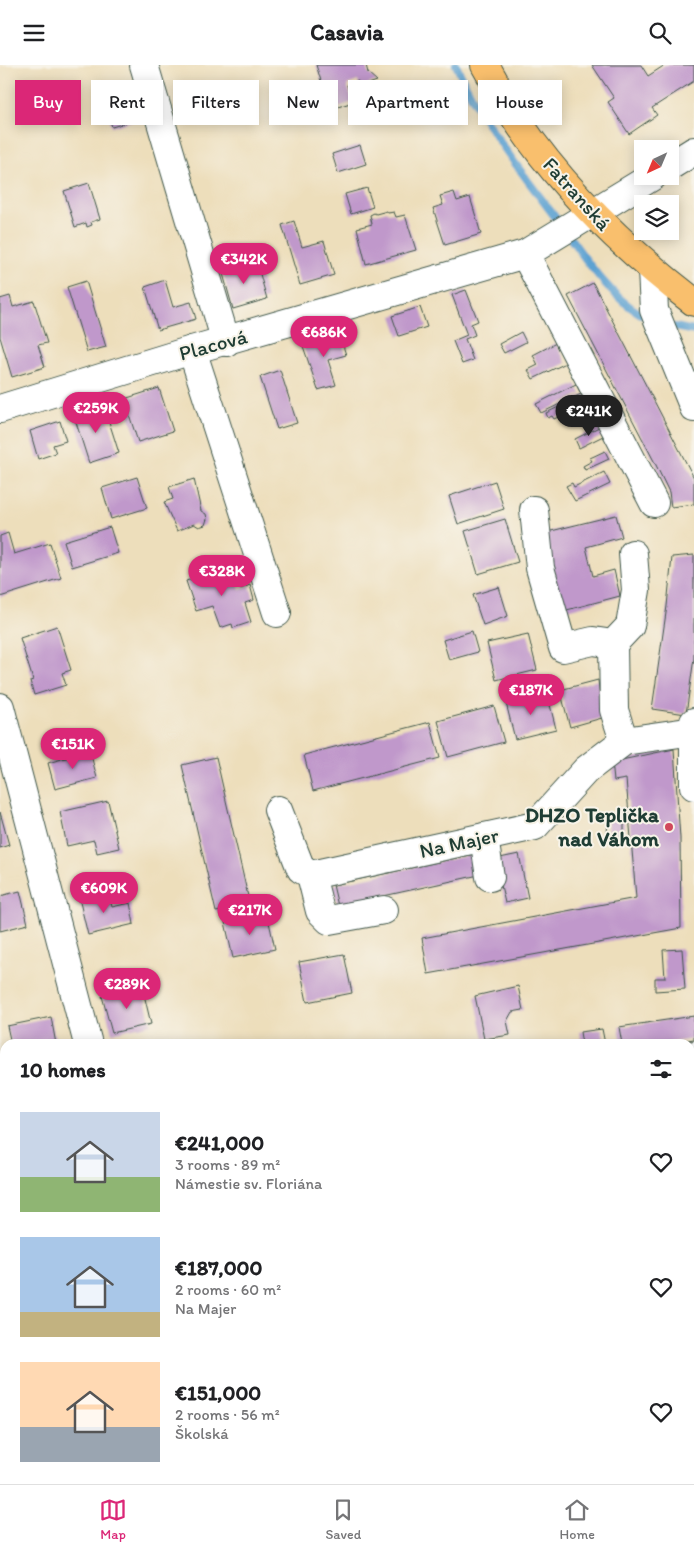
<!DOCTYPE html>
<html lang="en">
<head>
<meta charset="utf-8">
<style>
  :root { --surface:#fff; --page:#f6f6f6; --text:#202124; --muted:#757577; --line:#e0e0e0; --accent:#db2777 }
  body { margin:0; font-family:Itim,sans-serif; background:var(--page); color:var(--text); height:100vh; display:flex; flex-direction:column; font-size:19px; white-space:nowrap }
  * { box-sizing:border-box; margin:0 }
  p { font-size:16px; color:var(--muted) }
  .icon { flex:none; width:28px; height:28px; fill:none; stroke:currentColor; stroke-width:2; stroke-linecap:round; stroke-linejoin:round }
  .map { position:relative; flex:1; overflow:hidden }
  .drawer { position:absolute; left:0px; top:974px; width:695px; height:446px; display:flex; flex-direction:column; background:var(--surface); border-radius:15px 15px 0 0; box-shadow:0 2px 12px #0003 }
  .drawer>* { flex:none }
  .hud { position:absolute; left:15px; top:15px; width:665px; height:45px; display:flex; gap:10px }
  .needle { width:32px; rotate:224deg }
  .tools { position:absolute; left:634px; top:75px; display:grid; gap:10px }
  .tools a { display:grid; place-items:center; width:45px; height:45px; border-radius:0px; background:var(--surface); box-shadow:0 2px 12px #0003; font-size:25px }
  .price { position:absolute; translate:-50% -42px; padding:0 11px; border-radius:18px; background:var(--accent); color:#fff; font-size:16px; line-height:32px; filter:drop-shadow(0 1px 2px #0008) }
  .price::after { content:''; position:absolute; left:50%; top:30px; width:15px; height:11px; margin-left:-8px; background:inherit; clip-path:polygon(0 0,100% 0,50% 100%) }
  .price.on { background:#222; color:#fff }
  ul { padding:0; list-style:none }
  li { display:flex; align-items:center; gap:15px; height:125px; padding:0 20px }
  li span { display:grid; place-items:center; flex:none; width:140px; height:100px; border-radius:0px; color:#555 }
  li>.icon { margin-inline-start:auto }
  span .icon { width:60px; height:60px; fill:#fffc; stroke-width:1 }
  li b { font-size:21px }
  h2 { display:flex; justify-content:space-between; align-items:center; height:60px; padding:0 20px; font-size:21px }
  .chip { padding:0 18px; border-radius:0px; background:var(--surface); box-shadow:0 2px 12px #0003; font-size:18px; line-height:45px }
  .chip.on { background:var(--accent); color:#fff }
  header { display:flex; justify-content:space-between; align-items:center; height:65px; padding:0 20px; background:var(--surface); font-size:22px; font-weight:700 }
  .dock { display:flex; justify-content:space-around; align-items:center; height:70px; border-top:1px solid var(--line); background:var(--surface); font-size:14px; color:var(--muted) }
  .dock a { display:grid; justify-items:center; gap:2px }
  .dock .on { color:var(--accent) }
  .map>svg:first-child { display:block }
  .green { fill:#90db97; stroke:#588c66 }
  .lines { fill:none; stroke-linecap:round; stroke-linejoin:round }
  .stream { stroke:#5da2d2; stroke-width:8 }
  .building { fill:#c098cb }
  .minor-casing { stroke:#3e5548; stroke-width:30 }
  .major-casing { stroke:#3e5548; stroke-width:30 }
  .path { stroke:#3e5548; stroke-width:3; stroke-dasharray:4 4; stroke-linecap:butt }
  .minor { stroke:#fff; stroke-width:28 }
  .major { stroke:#f9bf6d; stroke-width:28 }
  .poi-dot { fill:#d1495b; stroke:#f7f3e8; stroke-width:2 }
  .labels { text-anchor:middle; stroke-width:4; stroke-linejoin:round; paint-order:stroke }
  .street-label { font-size:21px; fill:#1f3d34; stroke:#f7f3e8 }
  .poi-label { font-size:21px; font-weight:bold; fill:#1f3d34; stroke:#f7f3e8; text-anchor:end }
</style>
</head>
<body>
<header><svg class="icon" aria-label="menu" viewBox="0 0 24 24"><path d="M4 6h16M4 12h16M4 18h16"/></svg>Casavia<svg class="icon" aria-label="search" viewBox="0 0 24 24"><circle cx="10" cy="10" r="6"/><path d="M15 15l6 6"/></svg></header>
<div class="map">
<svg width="694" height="1419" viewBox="0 0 694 1419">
  <rect width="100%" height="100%" fill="#f7f3e8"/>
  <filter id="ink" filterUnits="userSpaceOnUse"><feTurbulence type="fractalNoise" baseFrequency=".02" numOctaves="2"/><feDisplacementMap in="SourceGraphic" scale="10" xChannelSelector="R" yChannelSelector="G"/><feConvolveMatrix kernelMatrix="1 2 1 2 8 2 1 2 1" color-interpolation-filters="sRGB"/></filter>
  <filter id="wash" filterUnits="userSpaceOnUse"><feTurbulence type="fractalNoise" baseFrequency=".0096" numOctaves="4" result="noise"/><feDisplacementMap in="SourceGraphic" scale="20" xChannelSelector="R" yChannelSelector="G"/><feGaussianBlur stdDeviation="1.12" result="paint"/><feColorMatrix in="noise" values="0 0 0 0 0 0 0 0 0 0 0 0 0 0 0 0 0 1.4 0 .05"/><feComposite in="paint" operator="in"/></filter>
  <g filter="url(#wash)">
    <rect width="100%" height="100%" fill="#eddebb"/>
    <polygon class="green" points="223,1415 284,1415 285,1419 217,1419 223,1417"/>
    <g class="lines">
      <g class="stream">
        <path d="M456,0C481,57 521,106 558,156C580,186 608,231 641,249"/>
        <polyline points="675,262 694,266"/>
      </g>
    </g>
    <g id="blocks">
      <g class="building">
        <polygon points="316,0 366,0 368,8 377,16 360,22 358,16 347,20 353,37 323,47 321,40 328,38"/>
        <polygon points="592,0 641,0 648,11 665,0 694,0 694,16 652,43 657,50 629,69 608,37 614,33"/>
        <polygon points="130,18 133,30 138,28 142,40 137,42 141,53 112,62 101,27"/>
        <polygon points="360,80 366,99 338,108 332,89"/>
        <polygon points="89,118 100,154 91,157 92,160 87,162 86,158 75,162 64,126"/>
        <polygon points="367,123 373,142 351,149 345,129"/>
        <polygon points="454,127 457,136 470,132 481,169 445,180 433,143 443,140 440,131"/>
        <polygon points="387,146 388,148 394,147 396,152 405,150 416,185 366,199 357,163 372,159 370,150 374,148 376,149"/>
        <polygon points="294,156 302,182 324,176 334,210 300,220 282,160"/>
        <polygon points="256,195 267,234 233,244 222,205"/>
        <polygon points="165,215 173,242 191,237 196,254 158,265 145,222"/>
        <polygon points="86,216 106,282 87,287 67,222"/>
        <polygon points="593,218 694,413 694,439 671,442 669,427 655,398 568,231"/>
        <polygon points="466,225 478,256 471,259 475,270 465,274 473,295 462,299 453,276 467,270 452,230"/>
        <polygon points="10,231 13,242 34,236 47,278 38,280 45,302 12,312 0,272 0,234"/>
        <polygon points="420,242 427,262 399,271 392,251"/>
        <polygon points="338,265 346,290 328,295 336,320 318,325 303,281 320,275 318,271"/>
        <polygon points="521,267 526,277 504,288 499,279"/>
        <polygon points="556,278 566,298 533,314 528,305 538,300 533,290"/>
        <polygon points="280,305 297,358 277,364 260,312"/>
        <polygon points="576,319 581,329 541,348 536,339"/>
        <polygon points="159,323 173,366 138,377 124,334"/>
        <polygon points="586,329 589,337 554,354 552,351 548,353 546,348"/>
        <polygon points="104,341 119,388 89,398 74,351"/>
        <polygon points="60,356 66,376 53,380 56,388 38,394 30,366"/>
        <polygon points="599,362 603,371 579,383 575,374"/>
        <polygon points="605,386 609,394 585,405 583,401 592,396 590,393"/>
        <polygon points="604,407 610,419 575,436 566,421 572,418 574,422"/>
        <polygon points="137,412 147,443 111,454 102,423"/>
        <polygon points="194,414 201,446 206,449 207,454 205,460 199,462 194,459 177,466 164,437 173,434 169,422"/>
        <polygon points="495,416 504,444 458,459 449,431"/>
        <polygon points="616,450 622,472 586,482 593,511 614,505 620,531 563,546 543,468"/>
        <polygon points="505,454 518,497 478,509 465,466"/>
        <polygon points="110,462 118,488 72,502 64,476"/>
        <polygon points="8,468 14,489 50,478 61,513 0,532 0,471"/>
        <polygon points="694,490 694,593 686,649 652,644 667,541 672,492"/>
        <polygon points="232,501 240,524 250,520 254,535 245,538 251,557 233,563 232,559 220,563 212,541 196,546 186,516"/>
        <polygon points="499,522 508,551 483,560 473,530"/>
        <polygon points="57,561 71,605 62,608 66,620 34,630 30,616 33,615 20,573"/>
        <polygon points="472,566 478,587 449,595 443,575"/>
        <polygon points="528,569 537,605 496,615 487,578"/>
        <polygon points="598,615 602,653 570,662 560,625"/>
        <polygon points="547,628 556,664 515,674 506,638"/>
        <polygon points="494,641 504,677 448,692 438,656"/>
        <polygon points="430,657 440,693 313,726 304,690"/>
        <polygon points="674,684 680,773 681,863 428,909 422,873 636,833 626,714 614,716 612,697"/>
        <polygon points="90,686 97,713 55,724 48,698"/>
        <polygon points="216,692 250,840 216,847 182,700"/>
        <polygon points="108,736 119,783 97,788 94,775 67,781 60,747"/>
        <polygon points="0,747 9,780 0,783"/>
        <polygon points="608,751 624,752 624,773 607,773"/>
        <polygon points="475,789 479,810 338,841 333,820"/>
        <polygon points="519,789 528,833 505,838 495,794"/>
        <polygon points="20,826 28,859 0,866 0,831"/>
        <polygon points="108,826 112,842 130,838 134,859 88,870 79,833"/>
        <polygon points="267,848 275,884 233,893 225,857"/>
        <polygon points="682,884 685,924 655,926 655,913 665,913 663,885"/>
        <polygon points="344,889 352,928 307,937 299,897"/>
        <polygon points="142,921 151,959 112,968 102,931"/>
        <polygon points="518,921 523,945 512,947 507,956 510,970 484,974 475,931"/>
        <polygon points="694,951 694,974 660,979 622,979 619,962"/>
        <polygon points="51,952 56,979 11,979 7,961"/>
        <polygon points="602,964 605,979 582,979 580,967"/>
        <rect x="690" y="1000" width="4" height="52"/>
        <polygon points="694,1089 694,1112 690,1113 690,1090"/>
        <polygon points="690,1115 692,1115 694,1126 694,1138 690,1139"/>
        <polygon points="694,1176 694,1206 690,1207 690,1177"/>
        <polygon points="694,1211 694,1232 690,1233 690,1212"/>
        <polygon points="694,1274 694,1299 690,1300 690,1275"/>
        <polygon points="5,1318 5,1415 84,1415 85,1419 0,1419 0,1319"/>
        <polygon points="694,1335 694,1352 690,1353 690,1336"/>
      </g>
    </g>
  </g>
  <g filter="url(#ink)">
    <use href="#blocks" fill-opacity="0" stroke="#3e5548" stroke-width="1"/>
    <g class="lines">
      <defs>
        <g id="minor">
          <polyline points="144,0 226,277"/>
          <polyline points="670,101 694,86"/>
          <polyline points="525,189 654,438"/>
          <polyline points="652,205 654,245 694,343"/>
          <polyline points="192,285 277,548"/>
          <polyline points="0,344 192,285 525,189 653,111"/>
          <polyline points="534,445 540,503 563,583 593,576 613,579"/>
          <polyline points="0,642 88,979"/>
          <polyline points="694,657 694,721"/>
          <polyline points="624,676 614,645 613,579 630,561 636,525 633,489"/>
          <polyline points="278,745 301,804 311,810 320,846 329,855 384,845"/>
          <polyline points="484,772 490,812"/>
          <polyline points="311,810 535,761 586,705 624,676 694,666"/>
          <polyline points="690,991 694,990"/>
          <polyline points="690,1163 694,1161"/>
          <polyline points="690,1255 694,1254"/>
          <polyline points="0,1292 5,1291"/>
          <polyline points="690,1323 694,1321"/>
          <polyline points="690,1383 694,1383"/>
          <polyline points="193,1415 194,1419"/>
          <polyline points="493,1419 515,1415"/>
        </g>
        <path id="major" d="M485,0C496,19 506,39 518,57C566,128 626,185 694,237"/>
      </defs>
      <use href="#minor" class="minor-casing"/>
      <use href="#major" class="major-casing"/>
      <polyline class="path" points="0,1020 5,1019"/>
      <use href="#minor" class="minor"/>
      <use href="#major" class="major"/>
    </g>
  </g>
  <circle class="poi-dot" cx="669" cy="762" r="5"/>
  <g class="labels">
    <g class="street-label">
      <text transform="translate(577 129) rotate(48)" y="7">Fatranská</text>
      <text transform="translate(213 280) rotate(-15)" y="7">Placová</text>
      <text transform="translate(459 778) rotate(-12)" y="7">Na Majer</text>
    </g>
    <g class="poi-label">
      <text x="659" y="757">DHZO Teplička<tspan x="659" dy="24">nad Váhom</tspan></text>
    </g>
  </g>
</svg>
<div class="tools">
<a><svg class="needle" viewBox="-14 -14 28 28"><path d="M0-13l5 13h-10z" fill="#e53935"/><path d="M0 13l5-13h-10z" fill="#757577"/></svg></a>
<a><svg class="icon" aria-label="layers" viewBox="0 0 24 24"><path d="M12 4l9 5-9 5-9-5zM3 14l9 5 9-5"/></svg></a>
</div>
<b class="price" style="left:244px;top:220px">€342K</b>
<b class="price" style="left:324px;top:293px">€686K</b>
<b class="price" style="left:96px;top:369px">€259K</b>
<b class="price on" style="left:589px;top:372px">€241K</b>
<b class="price" style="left:222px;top:532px">€328K</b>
<b class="price" style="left:531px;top:651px">€187K</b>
<b class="price" style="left:73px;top:705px">€151K</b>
<b class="price" style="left:104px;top:849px">€609K</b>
<b class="price" style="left:250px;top:871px">€217K</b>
<b class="price" style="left:127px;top:945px">€289K</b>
<div class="hud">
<a class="chip on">Buy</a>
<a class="chip">Rent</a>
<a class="chip">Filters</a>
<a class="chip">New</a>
<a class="chip">Apartment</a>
<a class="chip">House</a>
</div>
<section class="drawer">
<h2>10 homes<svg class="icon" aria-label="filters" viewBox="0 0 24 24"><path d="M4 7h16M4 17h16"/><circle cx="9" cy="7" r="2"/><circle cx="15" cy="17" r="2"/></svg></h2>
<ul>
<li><span style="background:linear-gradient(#c9d6e8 65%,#8fb573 0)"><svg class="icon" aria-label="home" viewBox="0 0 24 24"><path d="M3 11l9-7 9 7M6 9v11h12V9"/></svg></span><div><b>€241,000</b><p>3 rooms · 89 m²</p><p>Námestie sv. Floriána</p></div><svg class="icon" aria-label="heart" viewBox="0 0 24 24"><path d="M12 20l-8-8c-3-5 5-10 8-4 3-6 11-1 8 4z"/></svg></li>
<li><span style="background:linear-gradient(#a9c7e8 75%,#c2b280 0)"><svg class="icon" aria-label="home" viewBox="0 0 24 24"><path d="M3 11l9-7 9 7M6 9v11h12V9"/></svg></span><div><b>€187,000</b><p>2 rooms · 60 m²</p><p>Na Majer</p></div><svg class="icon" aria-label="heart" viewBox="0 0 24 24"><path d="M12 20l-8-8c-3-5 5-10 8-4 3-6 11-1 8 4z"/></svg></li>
<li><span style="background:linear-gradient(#ffd9b3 65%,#9aa5b1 0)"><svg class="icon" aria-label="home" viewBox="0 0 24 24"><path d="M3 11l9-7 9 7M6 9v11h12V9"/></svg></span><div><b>€151,000</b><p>2 rooms · 56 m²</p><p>Školská</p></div><svg class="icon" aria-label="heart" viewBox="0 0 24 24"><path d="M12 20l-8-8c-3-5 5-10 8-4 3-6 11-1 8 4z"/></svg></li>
</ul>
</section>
</div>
<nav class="dock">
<a class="on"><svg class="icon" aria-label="map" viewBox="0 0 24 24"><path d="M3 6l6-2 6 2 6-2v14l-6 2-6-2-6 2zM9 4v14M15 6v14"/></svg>Map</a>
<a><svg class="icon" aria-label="saved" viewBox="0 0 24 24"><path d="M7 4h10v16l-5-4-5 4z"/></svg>Saved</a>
<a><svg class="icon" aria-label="home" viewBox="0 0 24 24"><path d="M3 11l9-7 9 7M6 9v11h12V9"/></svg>Home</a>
</nav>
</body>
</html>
